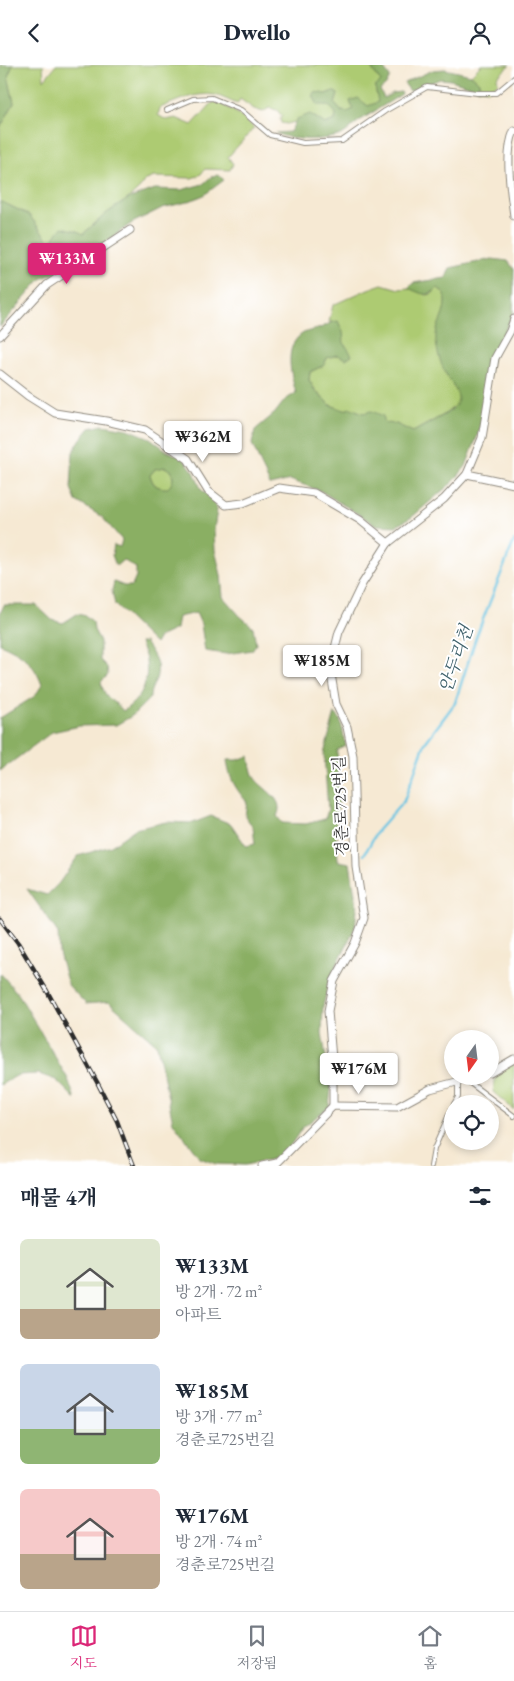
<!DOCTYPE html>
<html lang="ko">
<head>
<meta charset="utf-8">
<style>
  :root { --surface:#fff; --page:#f2f2f3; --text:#1f2937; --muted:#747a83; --line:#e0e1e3; --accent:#db2777 }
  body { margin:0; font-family:"EB Garamond","Noto Serif KR",serif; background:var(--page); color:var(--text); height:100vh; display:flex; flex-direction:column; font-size:19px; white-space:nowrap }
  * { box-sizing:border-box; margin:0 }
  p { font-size:16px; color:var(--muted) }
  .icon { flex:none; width:28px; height:28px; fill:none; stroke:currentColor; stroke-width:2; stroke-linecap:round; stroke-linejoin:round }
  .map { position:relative; height:1101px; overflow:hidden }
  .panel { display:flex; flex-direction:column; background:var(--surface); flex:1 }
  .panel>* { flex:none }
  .needle { width:32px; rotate:194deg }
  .fabs { position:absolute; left:444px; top:965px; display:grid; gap:10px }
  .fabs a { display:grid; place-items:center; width:55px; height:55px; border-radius:50%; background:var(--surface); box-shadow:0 2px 8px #0003; font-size:25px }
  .price { position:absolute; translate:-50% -42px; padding:0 11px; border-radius:5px; background:#fff; color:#222; font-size:16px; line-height:32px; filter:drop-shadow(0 1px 2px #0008) }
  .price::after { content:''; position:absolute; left:50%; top:30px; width:15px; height:11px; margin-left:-8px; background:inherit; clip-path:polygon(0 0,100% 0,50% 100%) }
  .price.selected { background:var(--accent); color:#fff }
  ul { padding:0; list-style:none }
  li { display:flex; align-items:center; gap:15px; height:125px; padding:0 20px }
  li span { display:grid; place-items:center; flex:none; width:140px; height:100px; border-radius:8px; color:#555 }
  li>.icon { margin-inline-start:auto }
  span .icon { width:60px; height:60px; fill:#fffc; stroke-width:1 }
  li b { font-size:21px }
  h2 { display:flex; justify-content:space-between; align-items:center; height:60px; padding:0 20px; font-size:21px }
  header { display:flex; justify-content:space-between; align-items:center; height:65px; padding:0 20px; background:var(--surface); font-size:22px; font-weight:800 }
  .tab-bar { display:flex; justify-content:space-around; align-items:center; height:70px; border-top:1px solid var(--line); background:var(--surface); font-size:14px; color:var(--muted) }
  .tab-bar a { display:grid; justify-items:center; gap:2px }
  .tab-bar .selected { color:var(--accent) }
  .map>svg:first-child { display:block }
  .green { fill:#adcb72; stroke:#6c7b4e }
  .forest { fill:#8aaf64; stroke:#5a6d48; fill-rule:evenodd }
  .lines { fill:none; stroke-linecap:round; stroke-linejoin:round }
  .stream { stroke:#65c4e3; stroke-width:2.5 }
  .service-casing { stroke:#908a7f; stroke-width:6 }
  .minor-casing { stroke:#908a7f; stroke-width:9 }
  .service { stroke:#fff; stroke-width:4 }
  .minor { stroke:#fff; stroke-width:7 }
  .rail-casing { stroke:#2b2b2b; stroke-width:4.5 }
  .rail { stroke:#fff; stroke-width:2.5; stroke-dasharray:8; stroke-linecap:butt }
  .labels { text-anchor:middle; stroke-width:4; stroke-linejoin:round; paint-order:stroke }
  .street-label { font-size:16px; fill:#2b2b2b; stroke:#fff }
  .water-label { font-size:18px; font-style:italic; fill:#3f616b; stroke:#fff }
</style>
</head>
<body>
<header><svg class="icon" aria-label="back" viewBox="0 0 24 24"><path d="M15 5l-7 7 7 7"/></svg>Dwello<svg class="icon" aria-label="person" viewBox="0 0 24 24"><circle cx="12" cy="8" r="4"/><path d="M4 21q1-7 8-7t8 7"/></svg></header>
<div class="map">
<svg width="514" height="1101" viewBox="0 0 514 1101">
  <rect width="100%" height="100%" fill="#fff"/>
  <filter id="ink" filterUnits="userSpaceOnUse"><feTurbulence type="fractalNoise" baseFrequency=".02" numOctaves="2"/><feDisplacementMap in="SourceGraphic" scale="10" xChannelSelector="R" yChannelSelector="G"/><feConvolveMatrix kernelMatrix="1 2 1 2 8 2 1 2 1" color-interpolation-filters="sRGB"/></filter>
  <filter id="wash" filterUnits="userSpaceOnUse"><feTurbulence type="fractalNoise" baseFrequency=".0096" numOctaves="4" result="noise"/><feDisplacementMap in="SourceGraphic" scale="20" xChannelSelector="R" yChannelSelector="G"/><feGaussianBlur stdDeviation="1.12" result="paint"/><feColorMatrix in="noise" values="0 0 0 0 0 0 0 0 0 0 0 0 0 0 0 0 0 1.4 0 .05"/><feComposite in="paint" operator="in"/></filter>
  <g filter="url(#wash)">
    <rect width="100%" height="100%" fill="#f6e9d3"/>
    <g class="green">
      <path d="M13,0H43L44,15L56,0H369L382,18L375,22L379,37L368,41L358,34L350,36L353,44L348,47L341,46L335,39L338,29L333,26L326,29L328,40L337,49L335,55L325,59L315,52L287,59L281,58L280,54L282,51L277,45L269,43L263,47L254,44L240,34L237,39C230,36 222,32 215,30C195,27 177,36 160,43L158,50L166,55L176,53L192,60L214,36C230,43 242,50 254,63L228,92L233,99L230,105L205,104L200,110L192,113L154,112L144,116L140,123L128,134L107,148L83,169L50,178L29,150L0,136V63L14,38L8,11Z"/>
      <polygon points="481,0 510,0 497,12 498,18 488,25 480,24 479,17 471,10"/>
      <path d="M382,219L399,224L408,223L427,230L432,229L438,223L444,228L446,237L444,250L438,262L446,309L455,322L459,333L457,339L445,349L413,367L396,359L385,358L351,343L344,345L330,340L316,326L309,315L310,307L324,300L327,293L337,290C345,276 345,272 338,257H329L333,240L368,224Z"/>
      <path d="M165,402L172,406C174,413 173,418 168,424C157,423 153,420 150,410L155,404Z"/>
      <polygon points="514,998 514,1045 493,1027 496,1008"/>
    </g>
    <g class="forest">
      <polygon points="0,0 13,0 8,11 14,38 0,63"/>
      <path d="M369,0H381L390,12L386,20L380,25L384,33L393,28L401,27L402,29C388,38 373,47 359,56C353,60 348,67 341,70C325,76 291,76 276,68L290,67L297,54L310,49L325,59L335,55L336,49C331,41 328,40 318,40L313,31L315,27L326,29L333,26L338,29L335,39L341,46L348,47L353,44L350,36L358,33L368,41L378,37L375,22L381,17Z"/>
      <polygon points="445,4 471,10 479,17 480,24 451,15 440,14 410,26 404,18 433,5"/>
      <polygon points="219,110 224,115 204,130 187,137 162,143 132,158 104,178 73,186 62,205 41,214 0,262 0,136 29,150 50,178 62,162 78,166 83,169 107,148 128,134 155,124 181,125 203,119 212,111"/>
      <path d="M492,194L508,196L514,204L513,248L492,294L480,364L466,401L454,416L412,452L396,461L376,460L321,426L290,415L270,420L252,379L255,365L275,348L285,335L296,328C291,310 283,282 302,269C308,265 314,266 320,263C328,260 330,257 338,256L343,267L344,278L352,290L346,294L337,290L327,293L324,300L310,307L309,315L315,326L330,340L344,345L351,343L363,348L372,346L383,351L385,358L396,359L413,367C423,361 434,356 444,350C468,335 456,328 446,309C441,300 437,287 436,276C434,258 449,251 444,228L438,223C427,234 421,228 408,223L413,218L446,213L450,203Z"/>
      <path d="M103,360L128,364L150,373L167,386L183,393L194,407L201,424L215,438L217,445L214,464L215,485L221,510L223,532L240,551L253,562L256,579L252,585L226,589L205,586L201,559L196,548L178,552L176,564L159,572L155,579L115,540L112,526L114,517L124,521H132L136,512V503L123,495L116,501L112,490L114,480L120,482L122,475L102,452L76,436L71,423L73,387L80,375L90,363ZM165,402L172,406C174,413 173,418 168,423C157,423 153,421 150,410L155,404Z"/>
      <path d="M4,540H36L52,555L63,558L77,549L86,551L93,557L94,565L100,576V595L107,602L108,610L101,617C105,636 114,634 123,646C141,634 149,618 146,597C146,591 142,584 140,578L145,577C153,590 161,598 156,614C153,622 150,625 150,633L132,651L116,660L79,661L52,667L0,706V653L35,631L42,620C34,597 21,588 0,579V549Z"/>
      <path d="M335,648L340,654L346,681L337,685L339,732L336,761L338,796L350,798L357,843L355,863L330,914L323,941L322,968L331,1024L329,1042L302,1063L290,1081L273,1094L245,1100L216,1099L200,1093L173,1057L157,980L109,937L86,939L68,920L59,888L58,868L27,824L47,830L59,818L78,791L111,781L135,764L166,757L193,758L211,751L231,759L246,781L255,779L253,762L245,751L247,737C235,723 229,713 227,695H237L249,691C250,697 251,706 254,712C262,725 286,733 277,751L282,758L306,759L325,754L328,745L324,689Z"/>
      <polygon points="1,909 19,930 68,1014 75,1034 56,1015 39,1009 18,1010 0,1020 0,910"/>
    </g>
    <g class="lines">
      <polyline class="stream" points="364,790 378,765 404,736 425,678 455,638 476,572 514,476"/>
    </g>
  </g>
  <g filter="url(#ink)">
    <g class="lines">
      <defs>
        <g id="service">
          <polyline points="167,45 193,34 212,33 241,45 270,70 303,78 342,76 385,46 427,22 477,28 496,28 514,13"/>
          <polyline points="466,1015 514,1051"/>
          <polyline points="454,1039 458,1032 458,1017"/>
          <polyline points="431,1101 434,1084 452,1043"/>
        </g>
        <g id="minor">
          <path d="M514,66C504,88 511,127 514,151"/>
          <polyline points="0,271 47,220 130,165"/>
          <polyline points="0,309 28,331 55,348 106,356 145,365 188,394 208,426 226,440 243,438 279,423 314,428 360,455 388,478"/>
          <polyline points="467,409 514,419"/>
          <polyline points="490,1008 514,994"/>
          <polyline points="333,1041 333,1006 328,946 334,916 355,878 364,853 356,802 353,691 347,662 336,639 330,603 339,567 362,519 388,478 444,434 467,409 482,373 495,293 510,266 514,254"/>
          <polyline points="262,1101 277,1098 333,1041 397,1042 430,1024 479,1011"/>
        </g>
      </defs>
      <use href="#service" class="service-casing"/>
      <use href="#minor" class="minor-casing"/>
      <use href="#service" class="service"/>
      <use href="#minor" class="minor"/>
      <defs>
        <polyline id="rail" points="0,854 18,878 47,926 97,1017 117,1056 134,1101"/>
      </defs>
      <use href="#rail" class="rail-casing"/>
      <use href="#rail" class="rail"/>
    </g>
  </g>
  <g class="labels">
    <g class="street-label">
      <text transform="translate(340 741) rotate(-92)" y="6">경춘로725번길</text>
    </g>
    <g class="water-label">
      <text transform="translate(456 594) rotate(-71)" y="6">안두리천</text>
    </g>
  </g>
</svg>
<div class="fabs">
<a><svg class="needle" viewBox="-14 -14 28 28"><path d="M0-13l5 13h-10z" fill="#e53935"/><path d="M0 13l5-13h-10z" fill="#747a83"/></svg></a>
<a><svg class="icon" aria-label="locate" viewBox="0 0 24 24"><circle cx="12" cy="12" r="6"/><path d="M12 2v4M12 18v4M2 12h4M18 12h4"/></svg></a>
</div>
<b class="price selected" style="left:67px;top:220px">₩133M</b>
<b class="price" style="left:203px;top:398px">₩362M</b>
<b class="price" style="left:322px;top:622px">₩185M</b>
<b class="price" style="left:359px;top:1030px">₩176M</b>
</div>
<section class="panel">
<h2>매물 4개<svg class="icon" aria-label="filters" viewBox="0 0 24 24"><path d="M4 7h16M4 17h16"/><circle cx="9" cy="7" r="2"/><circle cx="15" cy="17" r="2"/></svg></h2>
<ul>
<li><span style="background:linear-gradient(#dfe7d0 70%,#b9a48a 0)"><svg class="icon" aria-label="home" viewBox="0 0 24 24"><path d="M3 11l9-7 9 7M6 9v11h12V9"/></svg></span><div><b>₩133M</b><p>방 2개 · 72 m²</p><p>아파트</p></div></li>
<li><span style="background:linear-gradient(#c9d6e8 65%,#8fb573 0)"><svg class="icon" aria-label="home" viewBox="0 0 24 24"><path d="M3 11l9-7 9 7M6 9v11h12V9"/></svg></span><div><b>₩185M</b><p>방 3개 · 77 m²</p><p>경춘로725번길</p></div></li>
<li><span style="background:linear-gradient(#f6c9c9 65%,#b9a48a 0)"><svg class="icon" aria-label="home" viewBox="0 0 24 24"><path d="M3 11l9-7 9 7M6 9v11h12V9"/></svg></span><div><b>₩176M</b><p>방 2개 · 74 m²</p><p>경춘로725번길</p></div></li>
</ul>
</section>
<nav class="tab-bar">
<a class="selected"><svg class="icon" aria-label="map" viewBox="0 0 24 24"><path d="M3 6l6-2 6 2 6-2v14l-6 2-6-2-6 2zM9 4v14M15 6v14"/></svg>지도</a>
<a><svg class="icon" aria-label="saved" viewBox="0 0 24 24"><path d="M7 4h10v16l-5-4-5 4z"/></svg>저장됨</a>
<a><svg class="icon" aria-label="home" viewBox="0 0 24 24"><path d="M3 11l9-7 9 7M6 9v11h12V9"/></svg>홈</a>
</nav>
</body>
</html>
